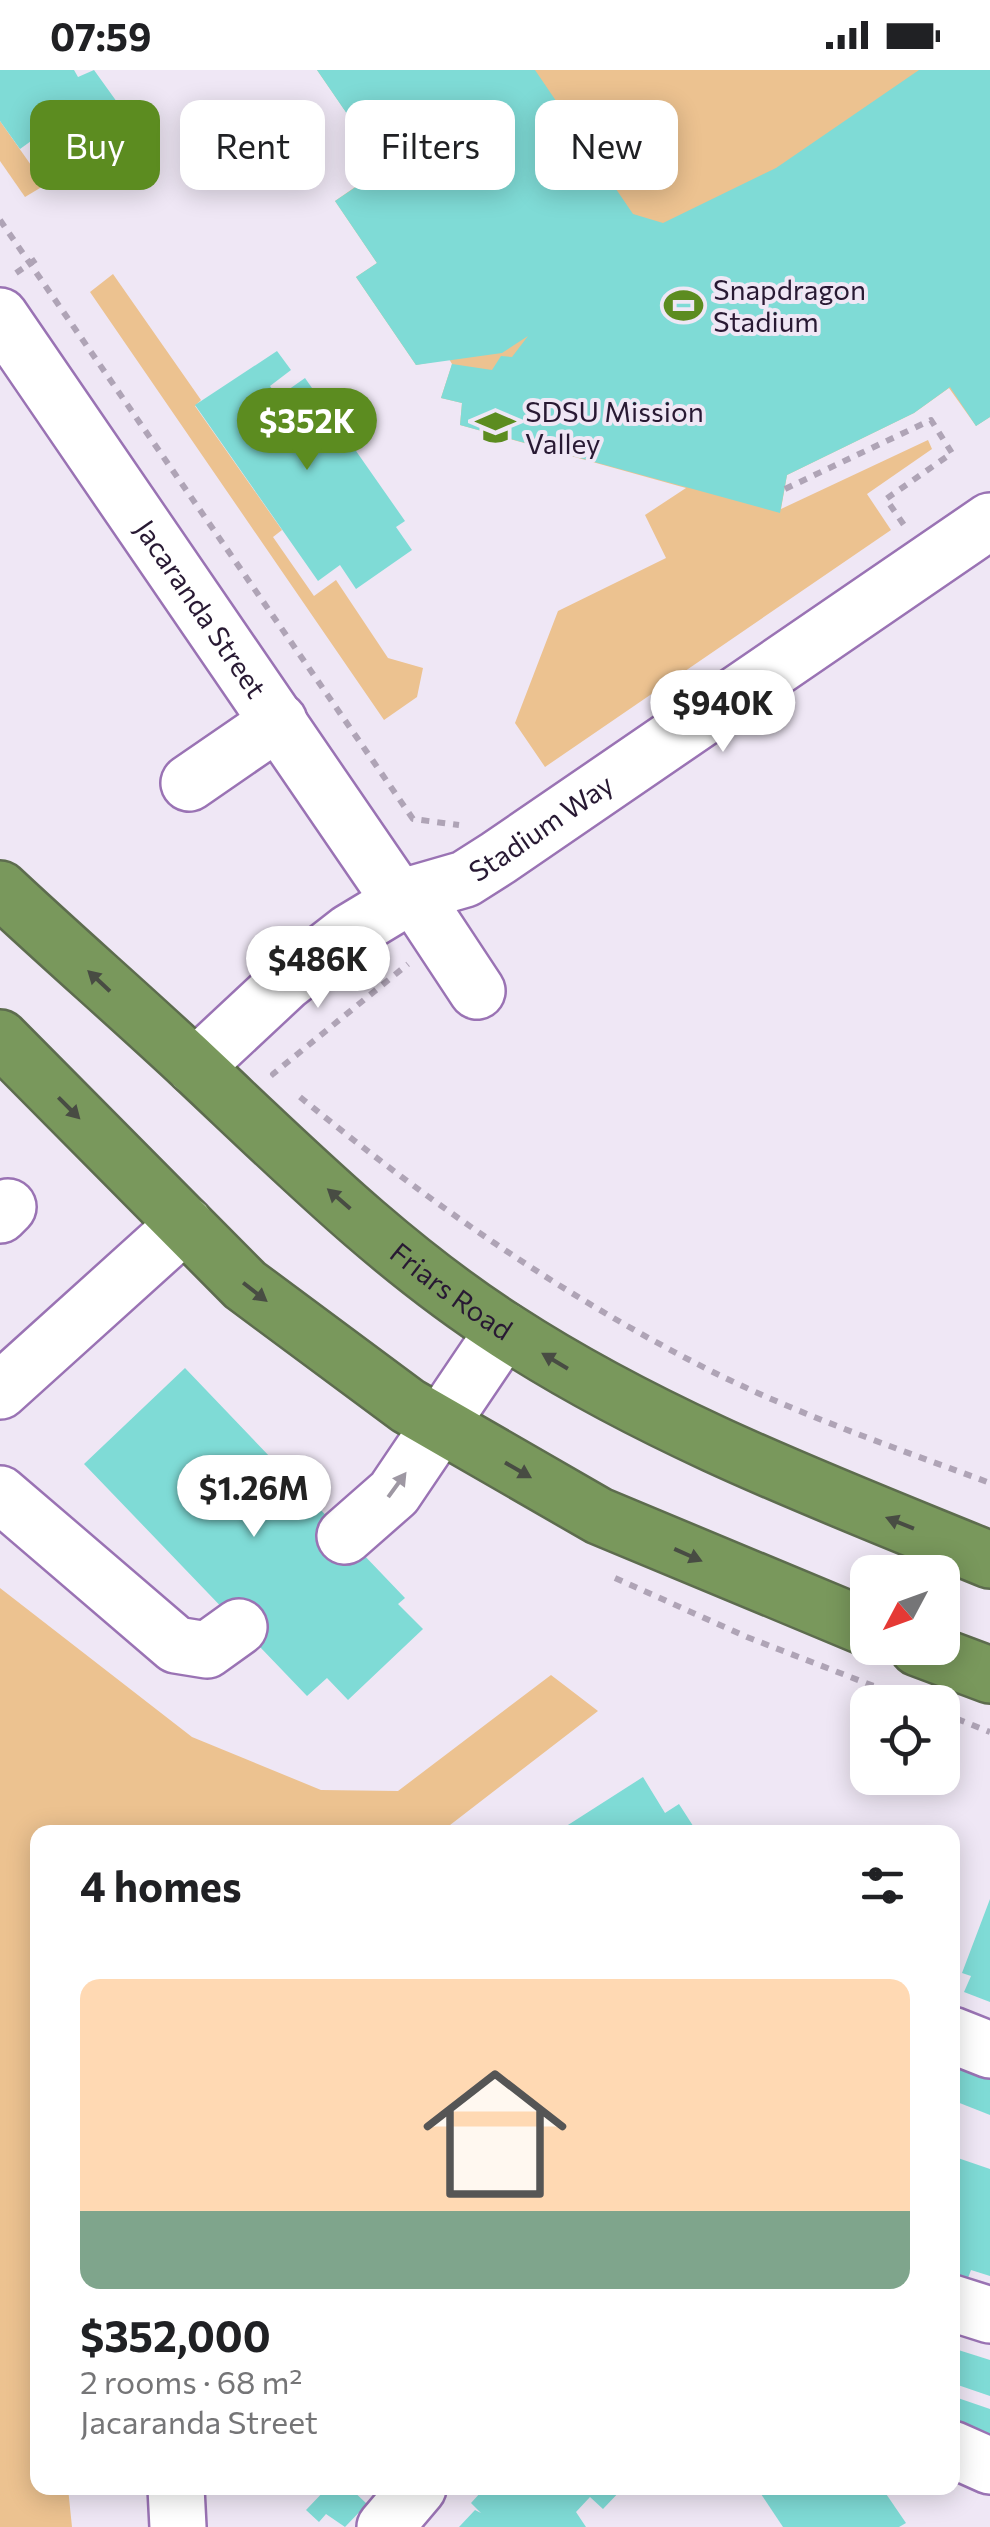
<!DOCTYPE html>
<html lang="en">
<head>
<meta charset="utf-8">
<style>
  :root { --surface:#fff; --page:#f2f2f2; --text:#202124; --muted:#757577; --accent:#5c8c20 }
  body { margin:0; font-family:Commissioner,sans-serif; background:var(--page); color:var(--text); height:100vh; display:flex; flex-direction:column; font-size:38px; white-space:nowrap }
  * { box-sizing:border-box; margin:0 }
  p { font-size:32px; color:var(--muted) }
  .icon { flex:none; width:55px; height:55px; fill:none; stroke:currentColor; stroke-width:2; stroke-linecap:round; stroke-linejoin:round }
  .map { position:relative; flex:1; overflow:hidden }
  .panel { position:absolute; left:30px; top:1755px; width:930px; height:670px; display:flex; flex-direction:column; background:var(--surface); border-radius:20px; box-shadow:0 5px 25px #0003 }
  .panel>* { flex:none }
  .hud { position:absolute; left:30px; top:30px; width:930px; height:90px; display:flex; gap:20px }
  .needle { width:65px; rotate:229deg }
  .controls { position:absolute; left:850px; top:1485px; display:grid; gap:20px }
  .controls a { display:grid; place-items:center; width:110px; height:110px; border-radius:20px; background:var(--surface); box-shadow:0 5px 25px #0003; font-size:50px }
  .price { position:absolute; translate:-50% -85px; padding:0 22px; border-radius:35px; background:#fff; color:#222; font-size:32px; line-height:65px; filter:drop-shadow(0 2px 5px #0008) }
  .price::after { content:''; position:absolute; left:50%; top:60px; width:30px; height:22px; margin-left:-15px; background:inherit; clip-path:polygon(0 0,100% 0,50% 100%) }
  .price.selected { background:var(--accent); color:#fff }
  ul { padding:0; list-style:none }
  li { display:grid; align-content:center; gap:20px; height:530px; padding:0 50px }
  li span { display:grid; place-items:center; height:310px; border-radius:20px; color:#555 }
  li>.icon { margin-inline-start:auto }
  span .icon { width:180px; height:180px; fill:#fffc; stroke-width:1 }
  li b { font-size:42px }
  h2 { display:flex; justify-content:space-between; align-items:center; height:120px; padding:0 50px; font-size:42px }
  .tag { padding:0 35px; border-radius:20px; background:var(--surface); box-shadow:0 5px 25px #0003; font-size:35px; line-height:90px }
  .tag.selected { background:var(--accent); color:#fff }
  .status { display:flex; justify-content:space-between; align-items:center; height:70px; padding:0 50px; background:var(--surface); direction:ltr }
  .status svg { height:28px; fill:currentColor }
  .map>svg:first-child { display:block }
  .green { fill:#ecc290 }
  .building { fill:#7fdbd6 }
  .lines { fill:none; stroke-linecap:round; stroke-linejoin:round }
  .minor-casing { stroke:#9a73b4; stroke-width:60 }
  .highway-casing { stroke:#5d6c4e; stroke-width:60 }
  .path { stroke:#afa4b6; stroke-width:6; stroke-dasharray:8 8; stroke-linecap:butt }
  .minor { stroke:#fff; stroke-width:55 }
  .highway { stroke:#79985c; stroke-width:55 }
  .oneway { fill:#484c43 }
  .oneway2 { fill:#9e98a3 }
  .labels { text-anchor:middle; stroke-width:8; stroke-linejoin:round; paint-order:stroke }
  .poi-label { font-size:28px; fill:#281933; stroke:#efe7f5; text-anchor:start }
  .street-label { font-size:28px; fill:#281933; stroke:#efe7f5 }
</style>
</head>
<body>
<div class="status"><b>07:59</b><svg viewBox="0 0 49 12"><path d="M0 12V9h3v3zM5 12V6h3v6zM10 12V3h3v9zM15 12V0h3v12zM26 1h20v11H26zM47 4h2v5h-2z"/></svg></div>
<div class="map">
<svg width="990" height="2457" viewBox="0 0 990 2457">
  <rect width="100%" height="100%" fill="#efe7f5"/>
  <g class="green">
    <polygon points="317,0 990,0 990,347 976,356 949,318 914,343 787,405 781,439 928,370 932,379 867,424 891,460 545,697 515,653 558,541 666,488 645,445 686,418 460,355 462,333 441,328 452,294 449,289 416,295 356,207 377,193 335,131 384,97"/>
    <polygon points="0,51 45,115 25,127 0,91"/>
    <polygon points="113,204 201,330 195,336 282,460 273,467 314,526 336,510 388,588 423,598 417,627 384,650 90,222"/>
    <polygon points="0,1518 192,1667 321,1720 398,1721 551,1605 598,1641 441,1762 38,1762 38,2418 68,2418 72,2457 0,2457"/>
  </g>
  <g class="building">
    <polygon points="0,0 74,0 78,7 94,0 122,39 89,62 74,40 20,79 0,51"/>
    <polygon points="317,0 535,0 633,144 663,153 776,98 919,0 990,0 990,347 976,356 950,317 914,343 787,405 780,443 460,355 462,333 441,328 452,294 492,300 501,286 512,287 528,266 502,283 416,295 356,207 377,193 335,131 384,98"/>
    <polygon points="277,281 291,300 270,316 278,327 305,308 405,451 396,457 412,480 356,519 340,495 318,511 195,335"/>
    <polygon points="185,1298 405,1528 398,1534 423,1559 348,1630 327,1608 307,1626 84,1394"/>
    <polygon points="643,1707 665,1743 679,1734 697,1762 557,1762"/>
    <polygon points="990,1829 990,1932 964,1922 971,1906 962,1903"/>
    <polygon points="952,1993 990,2007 990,2045 952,2030"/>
    <polygon points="952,2086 990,2099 990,2206 971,2200 968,2208 952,2203"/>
    <polygon points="952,2278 990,2290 990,2326 952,2313"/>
    <polygon points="952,2326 990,2339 990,2374 952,2361"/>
    <polygon points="327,2418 350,2418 367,2434 345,2457 326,2444 319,2452 306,2440"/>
    <polygon points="476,2418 623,2418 603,2439 590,2427 576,2442 586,2457 459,2457 475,2440 481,2443 471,2433 481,2422"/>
    <polygon points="757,2418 882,2418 906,2453 899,2457 783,2457"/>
  </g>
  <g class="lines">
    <defs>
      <g id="minor">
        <path id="s1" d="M0,246L401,832"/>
        <polyline points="189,713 279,651"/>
        <polyline points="413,824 477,921"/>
        <path id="s2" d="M195,997L286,912L350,862L413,824L465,809L498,788L990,451"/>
        <polyline points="0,1145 8,1137"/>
        <polyline points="0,1321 185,1154"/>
        <polyline points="0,1424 176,1575 207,1580 239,1557"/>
        <polyline points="345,1466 394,1423 504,1260"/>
        <polyline points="952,1965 990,1980"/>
        <polyline points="952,2233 990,2245"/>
        <polyline points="952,2379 990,2396"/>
        <polyline points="176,2418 178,2457"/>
        <polyline points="385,2457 418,2418"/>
      </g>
      <g id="highway">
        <path id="s3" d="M0,819C64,879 131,937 195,997C294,1090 392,1188 506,1261C657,1359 824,1422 990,1490"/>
        <polyline points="0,968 245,1215 408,1336 599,1446 868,1558"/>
        <polyline points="918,1578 990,1605"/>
      </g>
    </defs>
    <use href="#minor" class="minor-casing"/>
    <use href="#highway" class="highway-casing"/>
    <g class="path">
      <polyline points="0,150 413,749 459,755"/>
      <polyline points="16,203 38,188"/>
      <polyline points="785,419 931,350 952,383 886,429 904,455"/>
      <polyline points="275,1006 273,1004 408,894"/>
      <path d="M300,1027C428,1132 561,1225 709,1300C799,1345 896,1378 990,1413"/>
      <polyline points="615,1508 747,1567 915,1632"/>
      <polyline points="942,1643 990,1662"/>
    </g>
    <use href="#minor" class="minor"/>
    <use href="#highway" class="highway"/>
  </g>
  <defs><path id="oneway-solid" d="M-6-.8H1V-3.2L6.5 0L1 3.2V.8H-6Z" transform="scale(2.5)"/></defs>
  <g class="oneway">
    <use href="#oneway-solid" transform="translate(99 911) rotate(-137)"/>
    <use href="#oneway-solid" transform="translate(69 1038) rotate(45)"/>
    <use href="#oneway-solid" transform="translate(339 1129) rotate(-139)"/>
    <use href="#oneway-solid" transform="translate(255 1222) rotate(38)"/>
    <use href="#oneway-solid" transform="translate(555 1291) rotate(-149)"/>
    <use href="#oneway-solid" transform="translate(518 1400) rotate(30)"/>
    <use href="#oneway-solid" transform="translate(900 1453) rotate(-158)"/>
    <use href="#oneway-solid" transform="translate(688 1485) rotate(24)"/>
  </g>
  <use class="oneway2" href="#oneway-solid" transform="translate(397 1415) rotate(-54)"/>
  <defs>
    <symbol id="stadium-bare" viewBox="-9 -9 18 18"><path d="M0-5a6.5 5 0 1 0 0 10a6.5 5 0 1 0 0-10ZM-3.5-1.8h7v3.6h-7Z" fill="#5c8c20" stroke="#efe7f5" stroke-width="2.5" paint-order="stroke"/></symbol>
    <symbol id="university-bare" viewBox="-9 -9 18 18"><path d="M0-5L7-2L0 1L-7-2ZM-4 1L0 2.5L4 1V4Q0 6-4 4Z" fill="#5c8c20" stroke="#efe7f5" stroke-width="2.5" paint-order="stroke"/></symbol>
  </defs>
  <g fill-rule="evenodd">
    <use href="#stadium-bare" x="656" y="208" width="55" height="55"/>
    <use href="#university-bare" x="468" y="330" width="55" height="55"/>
  </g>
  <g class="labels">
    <g class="poi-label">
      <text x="713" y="230">Snapdragon<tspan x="713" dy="32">Stadium</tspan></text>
      <text x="525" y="352">SDSU Mission<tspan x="525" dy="32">Valley</tspan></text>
    </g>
    <g class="street-label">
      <text dy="10" stroke="none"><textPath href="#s1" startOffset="355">Jacaranda Street</textPath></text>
      <text dy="10" stroke="none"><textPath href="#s2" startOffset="425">Stadium Way</textPath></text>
      <text dy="10" stroke="none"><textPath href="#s3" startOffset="605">Friars Road</textPath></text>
    </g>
  </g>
</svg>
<div class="controls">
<a><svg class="needle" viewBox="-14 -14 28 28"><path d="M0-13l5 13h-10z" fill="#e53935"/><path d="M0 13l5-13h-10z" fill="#757577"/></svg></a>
<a><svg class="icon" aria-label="locate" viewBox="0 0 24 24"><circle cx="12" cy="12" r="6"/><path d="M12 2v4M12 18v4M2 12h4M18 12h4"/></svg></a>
</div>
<b class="price selected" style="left:307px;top:403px">$352K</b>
<b class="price" style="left:723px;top:685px">$940K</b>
<b class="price" style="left:318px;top:941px">$486K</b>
<b class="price" style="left:254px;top:1470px">$1.26M</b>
<div class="hud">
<a class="tag selected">Buy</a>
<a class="tag">Rent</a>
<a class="tag">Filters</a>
<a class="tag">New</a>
</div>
<section class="panel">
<h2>4 homes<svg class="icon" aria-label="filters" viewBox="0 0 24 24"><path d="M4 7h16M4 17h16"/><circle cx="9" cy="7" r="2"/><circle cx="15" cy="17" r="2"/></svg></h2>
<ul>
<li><span style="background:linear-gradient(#ffd9b3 75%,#7fa58c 0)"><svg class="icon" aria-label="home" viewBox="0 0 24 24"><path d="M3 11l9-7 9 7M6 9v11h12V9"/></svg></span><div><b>$352,000</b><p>2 rooms · 68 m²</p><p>Jacaranda Street</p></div></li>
</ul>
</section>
</div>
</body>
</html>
